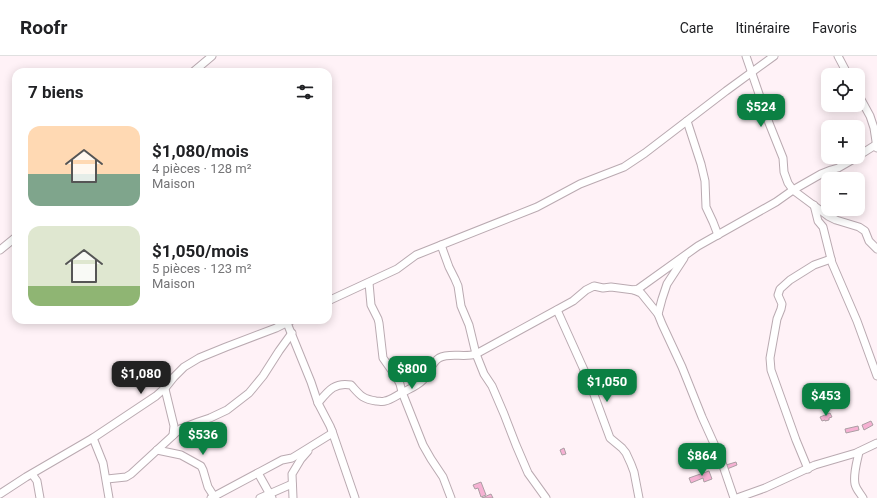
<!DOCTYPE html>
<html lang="fr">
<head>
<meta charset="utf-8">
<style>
  :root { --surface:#fff; --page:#f2f2f2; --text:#202124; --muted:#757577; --line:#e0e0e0; --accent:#0b8043 }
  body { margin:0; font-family:Roboto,sans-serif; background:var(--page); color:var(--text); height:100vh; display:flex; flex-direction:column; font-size:15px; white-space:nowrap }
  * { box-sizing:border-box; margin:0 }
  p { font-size:13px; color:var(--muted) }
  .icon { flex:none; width:22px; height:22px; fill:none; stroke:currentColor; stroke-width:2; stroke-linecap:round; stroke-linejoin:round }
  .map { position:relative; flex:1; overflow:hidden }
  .panel { position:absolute; left:12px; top:12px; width:320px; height:256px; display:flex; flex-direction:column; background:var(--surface); border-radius:12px; box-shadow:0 2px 10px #0003 }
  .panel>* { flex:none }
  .fabs { position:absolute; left:821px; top:12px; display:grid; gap:8px }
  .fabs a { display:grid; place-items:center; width:44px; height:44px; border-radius:8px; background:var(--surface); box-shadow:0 2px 10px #0003; font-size:20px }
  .price { position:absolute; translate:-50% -34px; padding:0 9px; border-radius:8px; background:var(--accent); color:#fff; font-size:13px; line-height:26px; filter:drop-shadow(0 1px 2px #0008) }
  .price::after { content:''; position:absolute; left:50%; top:24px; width:12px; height:9px; margin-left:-6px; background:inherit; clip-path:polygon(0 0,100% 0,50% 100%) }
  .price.current { background:#222; color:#fff }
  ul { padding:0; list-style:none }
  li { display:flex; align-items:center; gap:12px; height:100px; padding:0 16px }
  li span { display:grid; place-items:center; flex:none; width:112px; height:80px; border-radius:12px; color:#555 }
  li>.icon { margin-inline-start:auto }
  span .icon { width:48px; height:48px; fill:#fffc; stroke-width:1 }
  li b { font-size:17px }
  h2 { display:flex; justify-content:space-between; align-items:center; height:48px; padding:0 16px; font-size:17px }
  header { display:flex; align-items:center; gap:24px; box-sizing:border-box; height:56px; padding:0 20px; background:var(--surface); border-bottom:1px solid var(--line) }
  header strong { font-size:19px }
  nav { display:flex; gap:22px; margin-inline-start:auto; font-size:14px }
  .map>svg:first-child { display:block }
  .building { fill:#f6b1d3; stroke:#ac9ea4 }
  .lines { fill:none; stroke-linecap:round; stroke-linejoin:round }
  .street-casing { stroke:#baaab1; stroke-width:9 }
  .street { stroke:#fff; stroke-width:7 }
</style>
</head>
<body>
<header>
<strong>Roofr</strong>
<nav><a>Carte</a><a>Itinéraire</a><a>Favoris</a></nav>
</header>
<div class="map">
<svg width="877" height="442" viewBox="0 0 877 442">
  <rect width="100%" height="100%" fill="#fff2f7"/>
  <g class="building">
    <polygon points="847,338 849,345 840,348 838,340"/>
    <polygon points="830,357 832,361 829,362 829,364 825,365 825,364 822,365 820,361"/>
    <polygon points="871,365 873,369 864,374 862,369"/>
    <polygon points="858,370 859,374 846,377 845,373"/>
    <polygon points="564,392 566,398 562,399 560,394"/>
    <polygon points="736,406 737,409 727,413 726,409"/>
    <polygon points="709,415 712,423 704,426 703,422 691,427 689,422"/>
    <polygon points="481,426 486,439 481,441 478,432 475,433 473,429"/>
    <polygon points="491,438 493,442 482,442"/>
  </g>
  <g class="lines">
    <defs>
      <g id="street">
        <polyline points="746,0 769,67 783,102 784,116 788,127 793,134 828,160 836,164 859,171 865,175 869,185 877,193"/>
        <polyline points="838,0 848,19"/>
        <polyline points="193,16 212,0"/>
        <polyline points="858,38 870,60 874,72 877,92"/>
        <polyline points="687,65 701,108 705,125 706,151 713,166 718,179"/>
        <polyline points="858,100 877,88"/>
        <polyline points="814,149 818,165 823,171 832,207 857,265 877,320"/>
        <polyline points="441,189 449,211 455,223 458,230 461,250 469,269 476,298 484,318 492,330 504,358 516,389 528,417 546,442"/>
        <polyline points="0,194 16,181"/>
        <polyline points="684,202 667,228 662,243 658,258 662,268 682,311 702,361 720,401 734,442"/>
        <polyline points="369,227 371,249 378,263 379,267 383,302 397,322 400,328 402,336 423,389 431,403 443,421 451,442"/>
        <polyline points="634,234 641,237 658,258"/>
        <polyline points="328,245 397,213 416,199 537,151 580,128 624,111 645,97 726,35 774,0"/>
        <polyline points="557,254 589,325 610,382 622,392 626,397 631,408 634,416 639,442"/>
        <polyline points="287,267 311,326 318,347"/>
        <polyline points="165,333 174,370 173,379"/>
        <polyline points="332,375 355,442"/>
        <polyline points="93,382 103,407 109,442"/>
        <polyline points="157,394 181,399 201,410 203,414 208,431 215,442"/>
        <path d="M859,396C857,406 853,418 855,428C856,433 860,437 863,442"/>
        <polyline points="808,413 796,384 771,314 770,302 777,263 781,253 782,248 778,239 780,233 790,224 814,209 831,203"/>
        <polyline points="258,417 272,442"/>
        <polyline points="32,418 37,425 40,442"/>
        <polyline points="107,423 126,421 131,418 180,373 198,366 210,362 227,354 249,337 263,320 279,295 292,277"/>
        <polyline points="0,438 26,421 93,382 156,340 166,331 174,321 184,311 199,302 226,291 276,272 292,264"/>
        <path d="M211,442L282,404L292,402L297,399L331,378L332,375L330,370L318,347C328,335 334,326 351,329C360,339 362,343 376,345C379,345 383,346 385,345C391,344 397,339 402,337C409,333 417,330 423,324C429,318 431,307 439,302C450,296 464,302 476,298L573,245L586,234L594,230L603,232L611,231L634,234L638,233L698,190L776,146L793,134L821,118L831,114L838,112L845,108L857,101"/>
        <polyline points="260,442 292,428"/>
        <polyline points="293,442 292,418 301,403 308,395"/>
        <polyline points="737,442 765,432 815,409 856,397 877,387"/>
      </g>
    </defs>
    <use href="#street" class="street-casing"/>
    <use href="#street" class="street"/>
  </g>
</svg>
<div class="fabs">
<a><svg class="icon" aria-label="locate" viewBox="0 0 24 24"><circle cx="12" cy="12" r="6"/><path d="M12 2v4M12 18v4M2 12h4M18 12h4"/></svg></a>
<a>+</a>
<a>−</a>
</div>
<b class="price" style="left:761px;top:72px">$524</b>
<b class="price" style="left:412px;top:334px">$800</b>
<b class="price current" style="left:141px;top:339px">$1,080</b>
<b class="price" style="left:607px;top:347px">$1,050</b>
<b class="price" style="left:826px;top:361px">$453</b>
<b class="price" style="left:203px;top:400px">$536</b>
<b class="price" style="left:702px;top:421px">$864</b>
<section class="panel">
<h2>7 biens<svg class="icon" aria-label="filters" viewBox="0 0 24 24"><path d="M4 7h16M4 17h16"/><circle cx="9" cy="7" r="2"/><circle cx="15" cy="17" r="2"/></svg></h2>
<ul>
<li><span style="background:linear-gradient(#ffd9b3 60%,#7fa58c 0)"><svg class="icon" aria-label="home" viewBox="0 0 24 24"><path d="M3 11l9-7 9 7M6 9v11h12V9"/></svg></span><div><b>$1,080/mois</b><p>4 pièces · 128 m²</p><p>Maison</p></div></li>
<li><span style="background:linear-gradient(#dfe7d0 75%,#8fb573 0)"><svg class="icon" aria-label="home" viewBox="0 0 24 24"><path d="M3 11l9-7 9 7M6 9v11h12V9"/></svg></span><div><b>$1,050/mois</b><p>5 pièces · 123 m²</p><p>Maison</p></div></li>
</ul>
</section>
</div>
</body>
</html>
